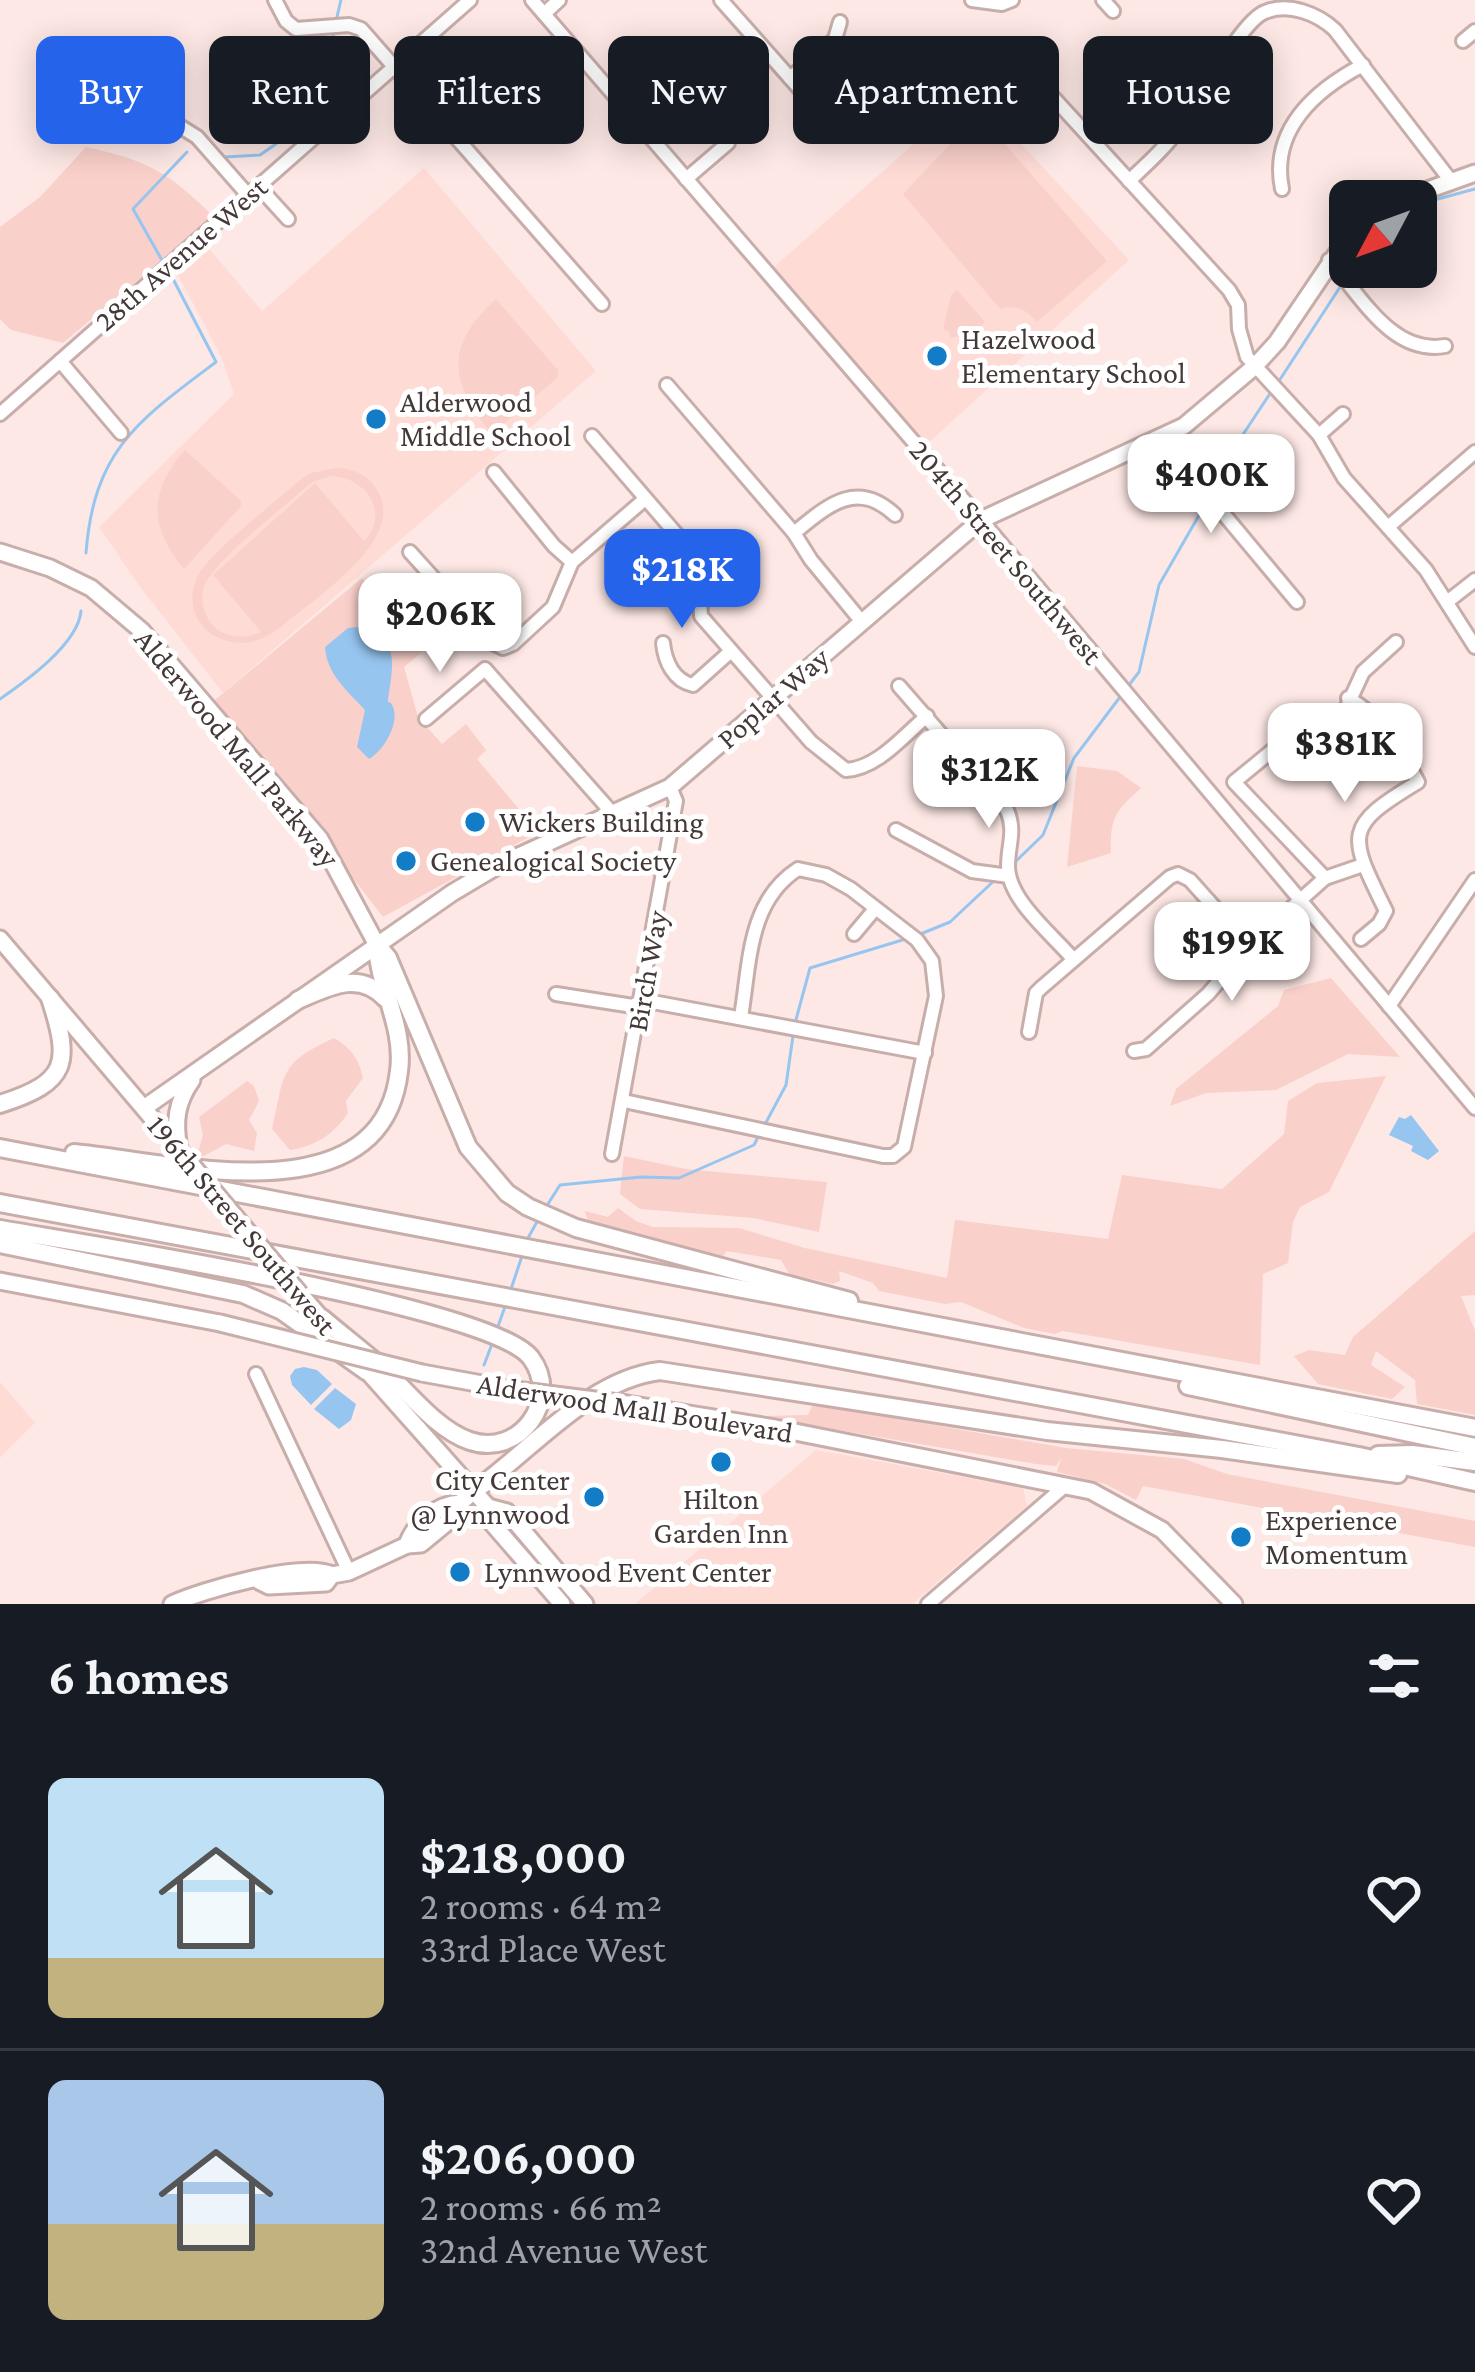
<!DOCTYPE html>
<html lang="en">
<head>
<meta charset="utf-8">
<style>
  :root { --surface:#171b24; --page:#242831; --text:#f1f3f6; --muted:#9ea1a6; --line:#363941; --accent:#2563eb }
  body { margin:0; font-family:"Crimson Pro",serif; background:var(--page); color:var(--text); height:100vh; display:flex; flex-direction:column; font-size:45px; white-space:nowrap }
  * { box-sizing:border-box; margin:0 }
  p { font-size:39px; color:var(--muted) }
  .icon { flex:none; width:66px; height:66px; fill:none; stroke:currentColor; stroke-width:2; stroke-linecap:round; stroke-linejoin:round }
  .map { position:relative; height:1604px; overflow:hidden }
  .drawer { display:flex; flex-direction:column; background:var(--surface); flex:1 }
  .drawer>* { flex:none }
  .hud { position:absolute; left:36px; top:36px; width:1404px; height:108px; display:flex; gap:24px }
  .needle { width:78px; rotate:229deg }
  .fabs { position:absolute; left:1329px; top:180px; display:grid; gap:24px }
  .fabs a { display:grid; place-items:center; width:108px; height:108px; border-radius:18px; background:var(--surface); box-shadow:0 6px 30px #0003; font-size:60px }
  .price { position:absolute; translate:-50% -102px; padding:0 27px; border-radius:24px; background:#fff; color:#222; font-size:39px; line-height:78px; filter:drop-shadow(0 3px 6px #0008) }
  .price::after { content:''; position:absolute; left:50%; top:72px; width:36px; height:27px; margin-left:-18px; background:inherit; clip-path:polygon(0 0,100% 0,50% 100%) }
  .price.selected { background:var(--accent); color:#fff }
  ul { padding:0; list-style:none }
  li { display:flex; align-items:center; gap:36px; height:300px; padding:0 48px }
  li+li { border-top:3px solid var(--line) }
  li span { display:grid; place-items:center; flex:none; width:336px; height:240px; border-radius:18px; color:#555 }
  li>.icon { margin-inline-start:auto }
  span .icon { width:144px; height:144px; fill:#fffc; stroke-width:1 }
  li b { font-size:51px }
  h2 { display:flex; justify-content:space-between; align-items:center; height:144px; padding:0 48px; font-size:51px }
  .tag { padding:0 42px; border-radius:18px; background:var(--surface); box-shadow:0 6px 30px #0003; font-size:42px; line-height:108px }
  .tag.selected { background:var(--accent); color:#fff }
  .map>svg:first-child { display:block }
  .built { fill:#ffdbd6 }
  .green { fill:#fad0ca; fill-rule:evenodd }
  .water { fill:#96c5f0 }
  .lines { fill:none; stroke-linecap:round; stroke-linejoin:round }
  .stream { stroke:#96c5f0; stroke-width:3 }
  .minor-casing { stroke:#c8aeab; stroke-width:18 }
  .major-casing { stroke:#c8aeab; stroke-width:21 }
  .highway-casing { stroke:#c8aeab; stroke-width:22 }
  .minor { stroke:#fff; stroke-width:12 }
  .major { stroke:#fff; stroke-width:15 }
  .highway { stroke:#fff; stroke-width:16 }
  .major-bridge-casing { stroke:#c8aeab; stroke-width:21; stroke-linecap:butt }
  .major-bridge { stroke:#fff; stroke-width:15 }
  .poi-dot { fill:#137cc7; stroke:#fff; stroke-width:4.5 }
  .labels { text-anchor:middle; stroke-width:10; stroke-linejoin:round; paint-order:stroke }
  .street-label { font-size:30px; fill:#443938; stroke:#fff }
  .poi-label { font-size:30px; fill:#443938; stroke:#fff; text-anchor:start }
</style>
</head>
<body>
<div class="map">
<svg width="1475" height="1604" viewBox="0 0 1475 1604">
  <rect width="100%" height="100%" fill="#fde8e5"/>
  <g class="built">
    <polygon points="973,92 1129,260 926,445 774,267"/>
    <polygon points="424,168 596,371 223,693 140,587 99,527 234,394 221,356 178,275 206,245 262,311"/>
    <polygon points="0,1382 35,1423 0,1458"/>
    <polygon points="816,1450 1023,1488 1027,1506 912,1604 635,1604"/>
  </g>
  <g class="green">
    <path d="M975,118L984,120L1107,261L1037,322C1026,309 1017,305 1000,309L903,194Z"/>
    <path d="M86,147C147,160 168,172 213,216L63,343L11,330L0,319V227L40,197Z"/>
    <polygon points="957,290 985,322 973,333 951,338 949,332 943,329 951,295"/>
    <path d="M496,299L558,370V377L492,434C449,382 444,346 496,299Z"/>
    <path d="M185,450L241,501V506L184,569C149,527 148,492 185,450Z"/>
    <path d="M337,468C353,469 367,474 376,488C410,538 315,598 282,626C234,668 170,624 200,572C214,549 278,500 301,479L311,473ZM331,476C366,477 391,513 364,541L315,483L213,575L261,632C247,638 231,639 217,629C205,619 199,602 204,587C212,562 289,503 311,483Z"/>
    <polygon points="362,578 422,652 404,667 418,717 442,744 466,724 486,750 477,759 538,832 383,917 215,700"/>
    <path d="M1077,766L1117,771L1141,788C1115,811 1110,818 1111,853L1067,867Z"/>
    <polygon points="1331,978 1400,1057 1348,1054 1276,1090 1206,1093 1170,1106 1176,1089 1278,1006 1284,990"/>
    <path d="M334,1038C351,1048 359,1059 363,1078L346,1101L348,1113C334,1134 316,1146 290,1150L272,1129C285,1075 277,1064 334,1038Z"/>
    <polygon points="1386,1076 1329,1192 1300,1207 1293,1222 1288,1263 1263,1274 1260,1365 1063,1331 1055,1334 1024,1328 961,1302 945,1304 879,1291 873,1283 839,1271 840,1281 833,1284 789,1274 781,1260 727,1251 720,1260 589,1225 585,1211 608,1217 618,1208 636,1221 653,1227 739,1228 805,1248 947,1278 955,1220 1108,1239 1122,1175 1222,1189 1284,1134 1288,1101 1317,1083"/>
    <polygon points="247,1081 254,1086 259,1101 249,1120 257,1133 254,1151 226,1144 202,1157 198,1152 203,1135 199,1117"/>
    <polygon points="624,1156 686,1169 827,1182 819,1232 753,1218 640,1209 620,1194"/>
    <polygon points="1475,1231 1475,1295 1461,1296 1475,1331 1475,1415 1417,1404 1415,1380 1376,1351 1371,1365 1405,1387 1392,1399 1318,1384 1294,1356 1309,1350 1345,1355 1353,1337"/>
    <polygon points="813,1404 1066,1448 1184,1459 1227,1474 1475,1521 1475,1547 1143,1486 1136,1500 1105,1484 1057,1472 1061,1458 1056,1466 1036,1464 758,1416 808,1415"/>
  </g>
  <g class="water">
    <path d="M359,627C398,636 394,661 389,693C386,710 390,695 394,710C398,727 382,752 369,759L357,747L365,710C347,690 327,675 325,647L348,628Z"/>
    <polygon points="1411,1115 1439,1151 1428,1160 1411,1151 1413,1146 1389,1135 1399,1117 1405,1119"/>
    <polygon points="304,1367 317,1370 332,1384 311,1405 292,1385 290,1376 295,1369"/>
    <polygon points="335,1388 356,1404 351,1420 339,1429 314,1409"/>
  </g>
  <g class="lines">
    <g class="stream">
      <polyline points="336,21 341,0"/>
      <polyline points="224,157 260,155 303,125 322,98 334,31"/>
      <polyline points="1416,209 1423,203 1475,189"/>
      <polyline points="163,262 133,209 187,152"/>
      <polyline points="1348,276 1353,267"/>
      <polyline points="1279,381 1342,284"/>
      <polyline points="1211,495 1242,436 1273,389"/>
      <path d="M86,553C94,449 139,420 216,362L172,277"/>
      <polyline points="1129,685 1139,672 1159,585 1206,503"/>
      <path d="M0,699C26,681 78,644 81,611"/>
      <polyline points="1013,864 1043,835 1074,758 1123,693"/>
      <polyline points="918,935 950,922 997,878"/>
      <polyline points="794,1027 810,968 909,938"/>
      <polyline points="763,1128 786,1085 793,1036"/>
      <polyline points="546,1207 560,1185 641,1177 679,1178 754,1145 758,1137"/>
      <polyline points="528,1238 538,1220"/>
      <polyline points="511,1289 523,1253"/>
      <polyline points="497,1329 506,1304"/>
      <polyline points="484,1365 492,1344"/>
    </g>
    <defs>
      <g id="minor">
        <polyline points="275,0 286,21 296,29 349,25 361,29 602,304"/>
        <polyline points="532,0 981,520 1475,1108"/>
        <polyline points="721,0 837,131"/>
        <polyline points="972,0 1002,4 1012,0"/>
        <polyline points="1103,0 1113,11"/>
        <polyline points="544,14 559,0"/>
        <polyline points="1463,41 1475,31"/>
        <polyline points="827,47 872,97 895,114"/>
        <polyline points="790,78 835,39 840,22"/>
        <polyline points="1051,95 1229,290 1238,305 1239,329 1247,357 1319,435 1344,478 1426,570 1475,647"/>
        <polyline points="616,97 654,63"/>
        <polyline points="52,110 57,97 92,69 106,68 122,73 157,112 197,137 248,195"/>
        <polyline points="686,179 728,143"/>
        <path d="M1129,181C1148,163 1166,147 1181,126C1200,101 1241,21 1265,12C1289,2 1318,14 1335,30L1451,181"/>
        <polyline points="258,186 288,219"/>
        <path d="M1282,189C1270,130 1315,90 1363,65"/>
        <path d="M1329,260C1361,296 1392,355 1445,346"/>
        <polyline points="60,361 121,433"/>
        <polyline points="667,385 794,533 811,560 862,622"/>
        <polyline points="0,414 470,0"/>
        <polyline points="1319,435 1343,414"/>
        <path d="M592,436L690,550L698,564L701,616L811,742L846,770C878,768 903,736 927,716"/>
        <polyline points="1162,440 1297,602"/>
        <polyline points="494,472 554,546 572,562"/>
        <polyline points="1388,527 1475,452"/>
        <path d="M794,533C828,505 857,479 895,515"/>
        <polyline points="410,552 491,642 503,648 513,644 553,607 572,562 645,499"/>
        <polyline points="1447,602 1475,580"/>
        <path d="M663,643C665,662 674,681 693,685L731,651"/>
        <path d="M899,686L1007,810C1016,831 1008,845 1008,866C1008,900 1053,935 1073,959"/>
        <path d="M1348,698C1383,717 1399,747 1418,782C1343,827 1348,834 1386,911L1379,924L1361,939"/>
        <polyline points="426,719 485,669 614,815"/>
        <polyline points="896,830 972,871 1009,876"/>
        <polyline points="1325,878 1363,865"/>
        <polyline points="854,934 875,909"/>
        <polyline points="556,994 633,1006 642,1000 925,1053"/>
        <polyline points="1389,1006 1475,880"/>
        <polyline points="1029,1032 1036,993 1041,988 1170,877 1178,874 1190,880 1249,946"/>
        <polyline points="1134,1051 1146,1049 1208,994 1249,946 1325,878 1234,782 1273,750 1337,728 1363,672 1396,642"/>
        <path d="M624,1101L883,1156H893L904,1147L936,996L932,961L917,940L851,889L826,875L798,869C748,901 750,963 741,1017"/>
        <polyline points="612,1154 676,801 670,787"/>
        <polyline points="256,1374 349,1572"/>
        <polyline points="928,1604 1066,1485"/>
      </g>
      <g id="major">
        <polyline points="1397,201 1475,173"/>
        <polyline points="0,552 50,568 91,588 142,631 320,839 377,945"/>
        <polyline points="0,939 180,1151"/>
        <polyline points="144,1108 452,893 499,865 670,787 981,520 1184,426 1254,367 1277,342 1350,234"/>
        <path d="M179,1148C174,1123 176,1102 192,1080"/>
        <polyline points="0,1281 220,1323"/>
        <polyline points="300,1294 330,1328"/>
        <polyline points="361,1364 488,1507 491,1522 562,1604"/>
        <polyline points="422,1373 515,1390"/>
        <polyline points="627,1404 775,1428 1091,1491 1162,1530 1234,1604"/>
        <polyline points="488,1507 507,1512 585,1604"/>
        <path d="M407,1545C414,1523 438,1504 460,1503"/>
        <polyline points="259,1581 269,1586 326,1583 332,1575 349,1572 407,1545 421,1544 455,1516 460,1503 474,1491"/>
        <path d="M172,1604C202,1590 304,1561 332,1575"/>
      </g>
      <g id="highway">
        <polyline points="377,945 388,958 468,1147 507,1193 528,1207 576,1228 849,1301"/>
        <path d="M298,1000C328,987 359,970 385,998"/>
        <path d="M0,1104C69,1082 71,1063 50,998"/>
        <polyline points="0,1148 1475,1428"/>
        <path d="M74,1153C171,1162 382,1220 399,1071C405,1027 379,989 377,945"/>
        <polyline points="0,1203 1359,1456 1475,1482"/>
        <path d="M0,1229C84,1244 492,1306 531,1358C562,1400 519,1458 470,1441C435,1429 406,1389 379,1365C360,1349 341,1334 322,1318"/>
        <polyline points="0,1244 243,1294 282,1311 366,1371"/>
        <polyline points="1188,1386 1475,1447"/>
        <polyline points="1378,1455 1412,1454 1475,1462"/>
        <path d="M474,1491C531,1451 589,1379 660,1371L1047,1431L1222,1449L1398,1474"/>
      </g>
    </defs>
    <use href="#minor" class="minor-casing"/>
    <use href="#major" class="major-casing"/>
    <use href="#highway" class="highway-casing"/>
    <use href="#minor" class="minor"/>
    <use href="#major" class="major"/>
    <use href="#highway" class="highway"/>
    <defs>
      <g id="major-bridge">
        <polyline points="180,1151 300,1294"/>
        <polyline points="220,1323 422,1373"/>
        <polyline points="515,1390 627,1404"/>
      </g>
    </defs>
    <use href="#major-bridge" class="major-bridge-casing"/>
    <use href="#major-bridge" class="major-bridge"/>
  </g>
  <g class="poi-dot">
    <circle cx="937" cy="356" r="12"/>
    <circle cx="376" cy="419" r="12"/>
    <circle cx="475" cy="822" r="12"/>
    <circle cx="406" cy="861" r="12"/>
    <circle cx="721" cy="1462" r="12"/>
    <circle cx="594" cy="1497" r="12"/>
    <circle cx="1241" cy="1537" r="12"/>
    <circle cx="460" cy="1572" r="12"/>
  </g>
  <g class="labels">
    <g class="street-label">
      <text transform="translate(181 254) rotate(-41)" y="10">28th Avenue West</text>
      <text transform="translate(1006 552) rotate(50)" y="10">204th Street Southwest</text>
      <text transform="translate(773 698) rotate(-41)" y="10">Poplar Way</text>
      <text transform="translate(237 748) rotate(50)" y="10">Alderwood Mall Parkway</text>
      <text transform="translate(647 971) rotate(-80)" y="10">Birch Way</text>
      <text transform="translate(242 1225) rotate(50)" y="10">196th Street Southwest</text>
      <text transform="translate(635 1408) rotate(9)" y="10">Alderwood Mall Boulevard</text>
    </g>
    <g class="poi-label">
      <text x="961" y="349">Hazelwood<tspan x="961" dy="34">Elementary School</tspan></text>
      <text x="400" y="412">Alderwood<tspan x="400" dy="34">Middle School</tspan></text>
      <text x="499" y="832">Wickers Building</text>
      <text x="430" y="871">Genealogical Society</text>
      <text x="570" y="1490" text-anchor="end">City Center<tspan x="570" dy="34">@ Lynnwood</tspan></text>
      <text x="721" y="1509" text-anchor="middle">Hilton<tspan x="721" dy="34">Garden Inn</tspan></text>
      <text x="1265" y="1530">Experience<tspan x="1265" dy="34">Momentum</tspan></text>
      <text x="484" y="1582">Lynnwood Event Center</text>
    </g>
  </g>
</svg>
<div class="fabs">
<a><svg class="needle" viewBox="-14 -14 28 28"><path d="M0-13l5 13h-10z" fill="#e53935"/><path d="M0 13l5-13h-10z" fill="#9ea1a6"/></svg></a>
</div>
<b class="price" style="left:1211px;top:536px">$400K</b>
<b class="price selected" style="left:682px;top:631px">$218K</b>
<b class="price" style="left:440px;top:675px">$206K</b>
<b class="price" style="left:1345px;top:805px">$381K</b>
<b class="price" style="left:989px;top:831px">$312K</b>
<b class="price" style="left:1232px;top:1004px">$199K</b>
<div class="hud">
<a class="tag selected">Buy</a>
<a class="tag">Rent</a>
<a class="tag">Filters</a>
<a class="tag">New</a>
<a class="tag">Apartment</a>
<a class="tag">House</a>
</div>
</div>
<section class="drawer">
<h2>6 homes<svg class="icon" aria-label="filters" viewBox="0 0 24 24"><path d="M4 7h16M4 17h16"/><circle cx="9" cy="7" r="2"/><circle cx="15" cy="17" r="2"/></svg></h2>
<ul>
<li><span style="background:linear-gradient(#bfe0f5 75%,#c2b280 0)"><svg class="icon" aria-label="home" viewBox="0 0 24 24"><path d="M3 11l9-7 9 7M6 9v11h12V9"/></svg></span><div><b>$218,000</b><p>2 rooms · 64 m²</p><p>33rd Place West</p></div><svg class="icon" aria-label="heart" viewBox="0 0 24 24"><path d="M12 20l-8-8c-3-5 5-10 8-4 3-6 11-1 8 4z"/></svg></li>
<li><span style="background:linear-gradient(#a9c7e8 60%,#c2b280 0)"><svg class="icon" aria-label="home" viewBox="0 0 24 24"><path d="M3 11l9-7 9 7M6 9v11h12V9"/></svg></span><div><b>$206,000</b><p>2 rooms · 66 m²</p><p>32nd Avenue West</p></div><svg class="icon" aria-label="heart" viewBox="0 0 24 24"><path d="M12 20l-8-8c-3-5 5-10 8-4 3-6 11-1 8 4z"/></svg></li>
</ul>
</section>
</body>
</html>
